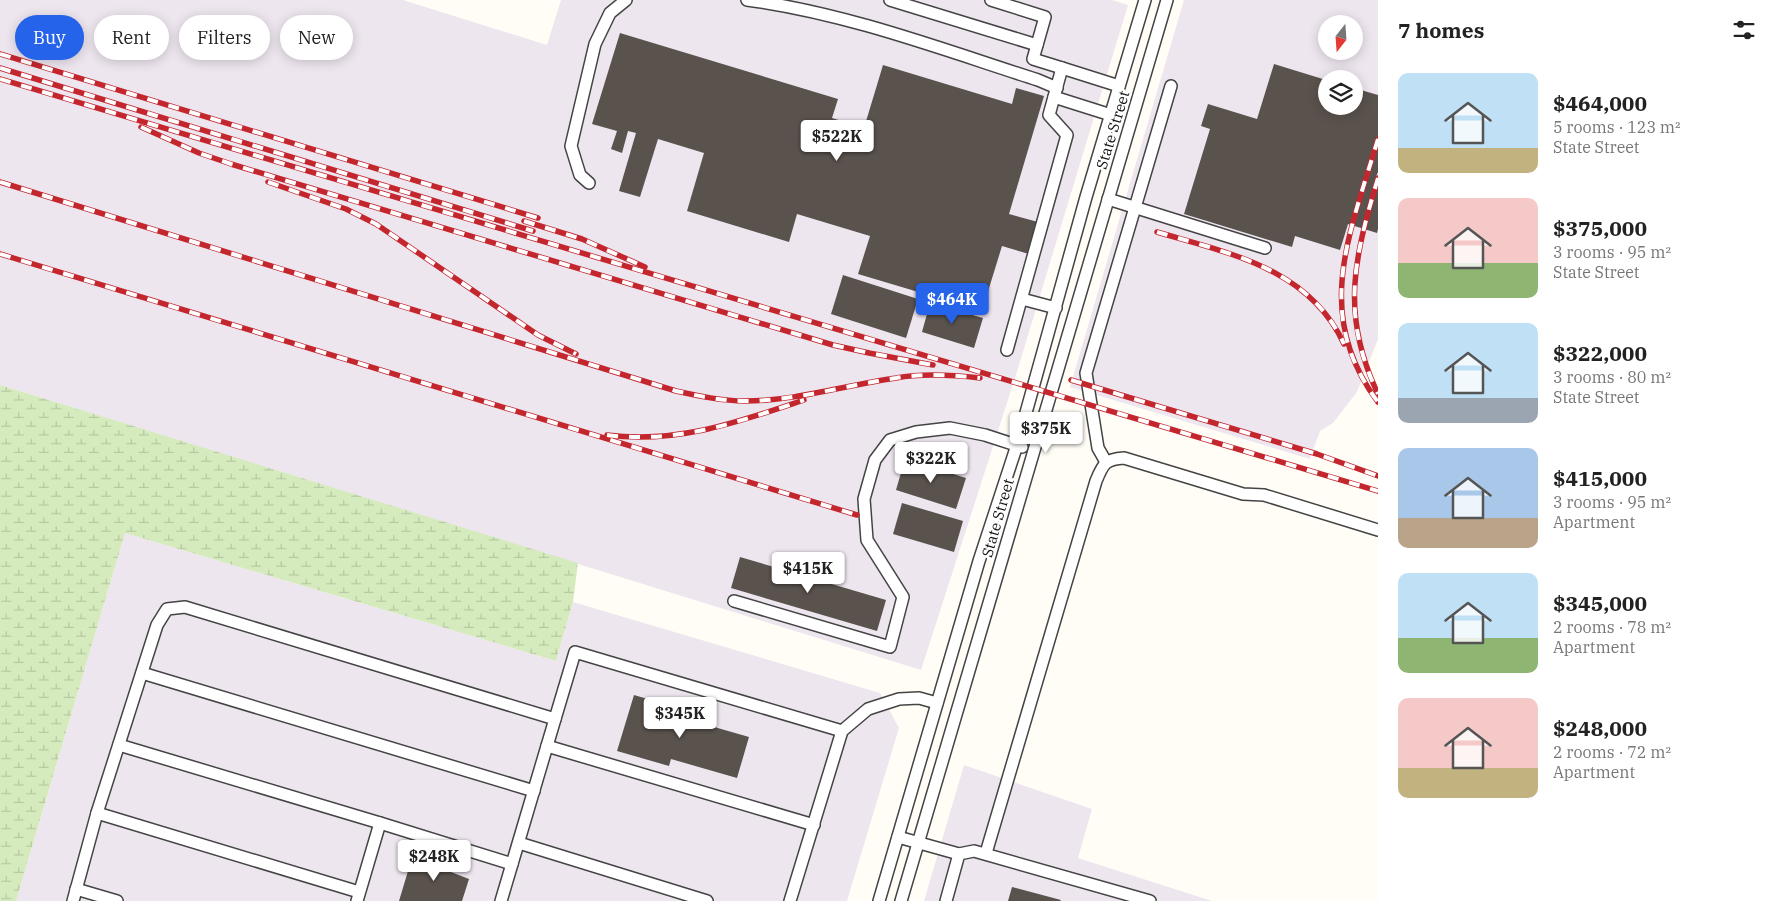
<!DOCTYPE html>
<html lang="en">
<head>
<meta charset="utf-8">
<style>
  :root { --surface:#fff; --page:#f6f6f6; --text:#222; --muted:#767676; --accent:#2563eb }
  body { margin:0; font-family:"IBM Plex Serif",serif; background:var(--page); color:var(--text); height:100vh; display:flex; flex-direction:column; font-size:19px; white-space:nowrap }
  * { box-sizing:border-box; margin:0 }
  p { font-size:16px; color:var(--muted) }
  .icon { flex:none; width:28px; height:28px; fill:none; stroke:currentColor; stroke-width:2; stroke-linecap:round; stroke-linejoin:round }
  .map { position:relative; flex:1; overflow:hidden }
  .panel { display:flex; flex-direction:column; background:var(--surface); width:400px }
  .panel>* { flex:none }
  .top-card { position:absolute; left:15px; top:15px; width:475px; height:45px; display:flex; gap:10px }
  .needle { width:32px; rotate:197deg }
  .buttons { position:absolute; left:1318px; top:15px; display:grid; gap:10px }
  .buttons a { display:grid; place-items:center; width:45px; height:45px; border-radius:50%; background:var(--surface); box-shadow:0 2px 12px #0003; font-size:25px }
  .price { position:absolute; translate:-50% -42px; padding:0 11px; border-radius:5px; background:#fff; color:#222; font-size:16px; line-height:32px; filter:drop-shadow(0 1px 2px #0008) }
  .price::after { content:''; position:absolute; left:50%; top:30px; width:15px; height:11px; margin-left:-8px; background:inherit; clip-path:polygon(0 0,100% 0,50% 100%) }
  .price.active { background:var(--accent); color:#fff }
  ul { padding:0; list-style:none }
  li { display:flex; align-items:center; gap:15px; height:125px; padding:0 20px }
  li span { display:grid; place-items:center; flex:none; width:140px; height:100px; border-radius:10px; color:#555 }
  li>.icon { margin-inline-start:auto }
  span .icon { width:60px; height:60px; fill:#fffc; stroke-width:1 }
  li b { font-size:21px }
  h2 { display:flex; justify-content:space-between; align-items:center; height:60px; padding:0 20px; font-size:21px }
  .chip { padding:0 18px; border-radius:22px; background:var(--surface); box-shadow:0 2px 12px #0003; font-size:18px; line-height:45px }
  .chip.active { background:var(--accent); color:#fff }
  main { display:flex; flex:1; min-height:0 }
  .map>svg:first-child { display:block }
  .industrial { fill:#eee6ef; fill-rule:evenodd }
  .wetland { fill:url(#wetland-marsh) }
  .building { fill:#5a524d }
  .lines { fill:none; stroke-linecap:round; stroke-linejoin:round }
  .minor-casing { stroke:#444; stroke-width:14 }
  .minor { stroke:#fff; stroke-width:11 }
  .rail-casing { stroke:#c4262e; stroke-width:5.5 }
  .rail { stroke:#fff; stroke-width:4; stroke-dasharray:11; stroke-linecap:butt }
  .labels { text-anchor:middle; stroke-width:5; stroke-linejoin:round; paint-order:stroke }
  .street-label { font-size:15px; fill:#111; stroke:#fff }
</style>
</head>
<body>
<main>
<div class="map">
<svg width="1378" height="901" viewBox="0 0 1378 901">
  <defs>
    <pattern id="wetland-marsh" width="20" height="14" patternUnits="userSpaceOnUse" patternTransform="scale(1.25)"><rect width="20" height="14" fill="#d5ebbd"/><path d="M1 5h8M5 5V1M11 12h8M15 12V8" fill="none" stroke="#b6c8a1"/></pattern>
  </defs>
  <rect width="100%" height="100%" fill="#fffdf5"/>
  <g class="industrial">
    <polygon points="0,0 403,0 547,45 561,0 1112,0 1128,5 1016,375 921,670 0,385"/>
    <path d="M1184,0H1378V339L1357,392L1333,423L1320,431L1310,459L1070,387ZM1326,24H1354V51H1326ZM1326,79H1354V106H1326Z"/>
    <polygon points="125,533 556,661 573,602 880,693 899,728 847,901 16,901"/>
    <polygon points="964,765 1092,809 1078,858 1212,901 924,901"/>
  </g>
  <polygon class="wetland" points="0,385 578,563 573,602 556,661 125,533 16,901 0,901"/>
  <g class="building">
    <polygon points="620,33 838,99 832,118 864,128 883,65 1012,104 1016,88 1044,96 1009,214 1038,222 1029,254 1002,246 982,311 858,274 870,236 797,214 789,242 687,211 704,153 658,139 640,197 619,191 636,133 628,131 622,153 611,149 617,131 592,124"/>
    <polygon points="1274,64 1326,80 1326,106 1354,106 1354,88 1378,95 1378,172 1376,177 1378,178 1378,229 1377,233 1348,224 1340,250 1295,236 1292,247 1184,214 1210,129 1201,126 1208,104 1257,119"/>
    <polygon points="843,275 918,299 906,338 831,314"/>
    <polygon points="930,303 983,318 974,348 922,332"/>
    <polygon points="905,459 966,478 956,509 896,490"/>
    <polygon points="902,503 963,521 954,552 893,534"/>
    <polygon points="740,557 886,600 877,631 731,588"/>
    <polygon points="634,695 685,710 683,718 749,737 737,778 671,759 669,766 617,751"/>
    <polygon points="435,854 454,860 451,872 469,879 462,901 399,901 411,861 431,867"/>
    <polygon points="1012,887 1061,900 1060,901 1008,901"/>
  </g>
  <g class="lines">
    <defs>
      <g id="minor">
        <path d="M747,0C846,13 944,50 1038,80L1057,88"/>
        <polyline points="890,0 1037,45"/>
        <polyline points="991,0 1045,17 1033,59 1062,68"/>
        <polyline points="1054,97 1111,115"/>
        <polyline points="589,183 580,175 571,146 595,44 610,13 626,0"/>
        <polyline points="1108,199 1265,248"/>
        <polyline points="1022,299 1056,308"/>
        <polyline points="1007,350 1067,135 1049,115 1062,68 1119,86"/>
        <polyline points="1106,462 1098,448 1086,373 1171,86"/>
        <polyline points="734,601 890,647 903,597 867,540 864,499 875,460 890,440 916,432 950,428 985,435 1022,447"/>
        <polyline points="142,673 534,791"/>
        <polyline points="119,745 380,823"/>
        <polyline points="547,746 814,825"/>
        <polyline points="97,813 359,892"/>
        <polyline points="898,837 959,854"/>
        <polyline points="519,843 707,901"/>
        <path d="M986,853L1096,481C1103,464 1105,459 1124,458L1243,494L1264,495L1378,530"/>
        <polyline points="76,889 117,901"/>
        <polyline points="73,901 97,813 157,625 167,609 185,607 555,719 575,652 842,731"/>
        <polyline points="357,901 380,823 512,864 555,719"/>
        <polyline points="501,901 512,864"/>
        <polyline points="790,901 842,731 868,709 899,699 919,698 937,703"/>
        <polyline points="879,901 979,561 1017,445 1086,197 1145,0"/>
        <polyline points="901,901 1167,0"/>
        <polyline points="946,901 959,854 974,851 1150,901"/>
      </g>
    </defs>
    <use href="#minor" class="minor-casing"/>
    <use href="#minor" class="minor"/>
    <defs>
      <g id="rail">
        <polyline points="0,54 538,218"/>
        <polyline points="0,68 533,231"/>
        <polyline points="0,79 1378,491"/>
        <polyline points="141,127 199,153 231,164 833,345 869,353 933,365"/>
        <path d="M1378,139C1350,234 1312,314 1378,402"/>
        <path d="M1378,178C1354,259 1340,314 1378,394"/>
        <path d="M0,182L676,391C699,396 722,401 745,401C796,401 846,385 896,378C924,373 953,375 980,378"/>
        <polyline points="268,182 346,209 376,224 538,335 576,354"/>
        <polyline points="524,221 582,239 645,267"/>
        <path d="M1157,232C1228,253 1309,268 1344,344"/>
        <polyline points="0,254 857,515"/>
        <polyline points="1071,380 1317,454 1378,476"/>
        <path d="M607,435C678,444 738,422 804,400"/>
      </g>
    </defs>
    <use href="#rail" class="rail-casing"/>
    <use href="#rail" class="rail"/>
  </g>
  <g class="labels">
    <g class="street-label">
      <text transform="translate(1113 130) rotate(-73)" y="5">State Street</text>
      <text transform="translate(998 518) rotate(-74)" y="5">State Street</text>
    </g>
  </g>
</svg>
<div class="buttons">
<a><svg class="needle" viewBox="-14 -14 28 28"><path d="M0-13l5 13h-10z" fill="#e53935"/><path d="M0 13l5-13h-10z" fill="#767676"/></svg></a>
<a><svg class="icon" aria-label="layers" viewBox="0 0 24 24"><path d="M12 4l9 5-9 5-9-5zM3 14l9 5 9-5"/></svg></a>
</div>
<b class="price" style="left:837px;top:162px">$522K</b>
<b class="price active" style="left:952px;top:325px">$464K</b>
<b class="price" style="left:1046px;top:454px">$375K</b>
<b class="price" style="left:931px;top:484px">$322K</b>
<b class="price" style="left:808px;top:594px">$415K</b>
<b class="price" style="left:680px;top:739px">$345K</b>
<b class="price" style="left:434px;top:882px">$248K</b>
<div class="top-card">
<a class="chip active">Buy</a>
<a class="chip">Rent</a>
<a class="chip">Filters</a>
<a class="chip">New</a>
</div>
</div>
<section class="panel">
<h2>7 homes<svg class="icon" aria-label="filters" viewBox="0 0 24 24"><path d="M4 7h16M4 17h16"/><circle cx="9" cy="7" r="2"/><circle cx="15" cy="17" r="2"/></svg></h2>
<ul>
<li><span style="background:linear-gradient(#bfe0f5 75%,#c2b280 0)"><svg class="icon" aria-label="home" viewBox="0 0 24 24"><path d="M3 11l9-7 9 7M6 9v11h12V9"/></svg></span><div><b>$464,000</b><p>5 rooms · 123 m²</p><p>State Street</p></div></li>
<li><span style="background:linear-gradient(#f6c9c9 65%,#8fb573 0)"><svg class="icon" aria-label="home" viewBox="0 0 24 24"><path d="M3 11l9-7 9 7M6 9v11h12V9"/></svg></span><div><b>$375,000</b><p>3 rooms · 95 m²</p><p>State Street</p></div></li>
<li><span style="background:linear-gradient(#bfe0f5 75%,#9aa5b1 0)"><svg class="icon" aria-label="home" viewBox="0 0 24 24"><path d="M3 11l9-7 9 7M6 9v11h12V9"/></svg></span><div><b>$322,000</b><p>3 rooms · 80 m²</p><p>State Street</p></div></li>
<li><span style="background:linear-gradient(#a9c7e8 70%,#b9a48a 0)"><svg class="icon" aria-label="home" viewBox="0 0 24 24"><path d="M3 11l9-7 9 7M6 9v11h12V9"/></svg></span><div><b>$415,000</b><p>3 rooms · 95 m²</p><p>Apartment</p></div></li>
<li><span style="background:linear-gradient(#bfe0f5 65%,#8fb573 0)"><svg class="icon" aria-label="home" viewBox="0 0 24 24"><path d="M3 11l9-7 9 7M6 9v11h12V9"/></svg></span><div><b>$345,000</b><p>2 rooms · 78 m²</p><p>Apartment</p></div></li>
<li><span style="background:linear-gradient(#f6c9c9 70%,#c2b280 0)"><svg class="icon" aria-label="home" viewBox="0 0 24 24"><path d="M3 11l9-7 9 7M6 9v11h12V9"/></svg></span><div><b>$248,000</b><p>2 rooms · 72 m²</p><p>Apartment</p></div></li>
</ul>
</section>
</main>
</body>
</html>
